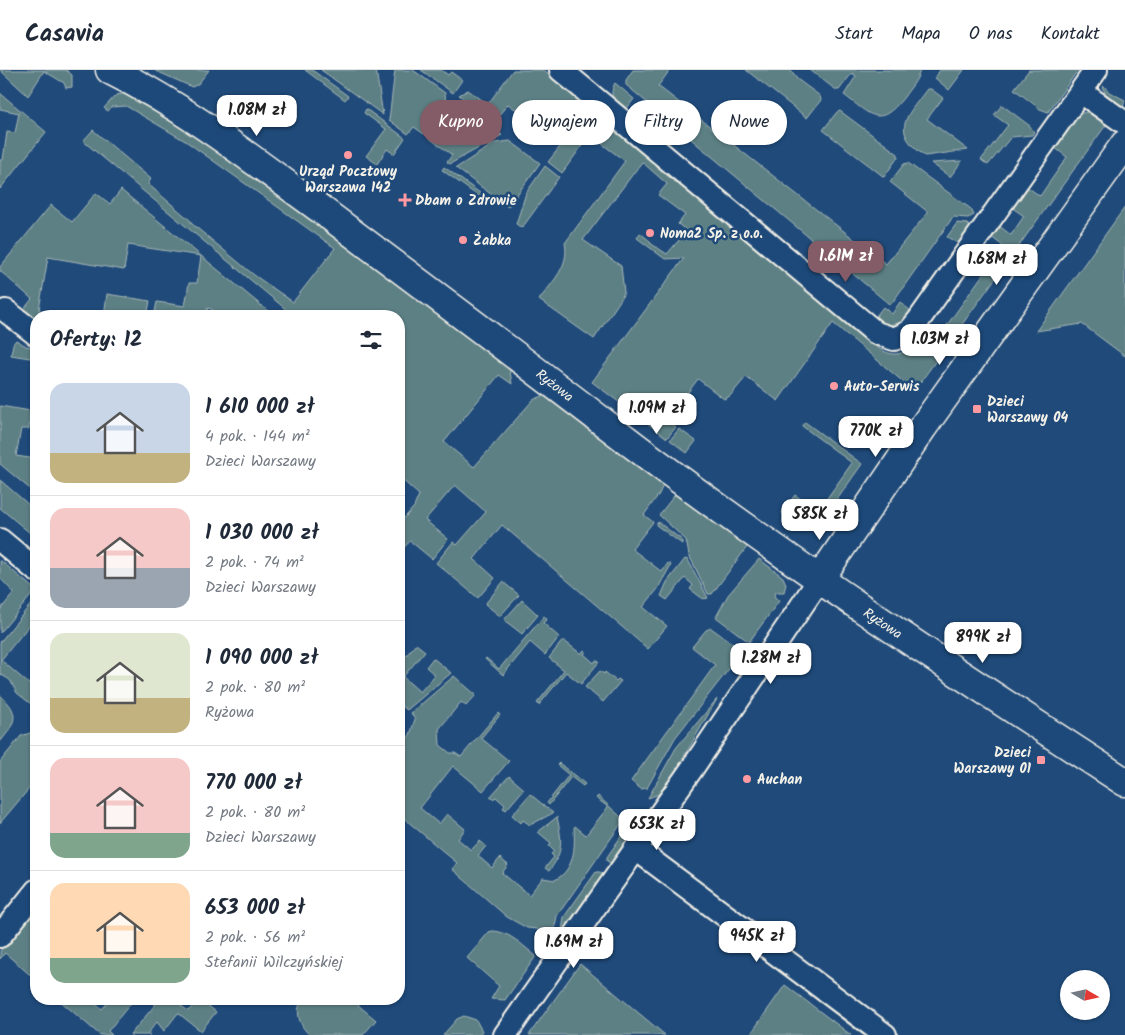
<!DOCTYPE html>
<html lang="pl">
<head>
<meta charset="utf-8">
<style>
  :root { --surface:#fff; --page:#f6f6f7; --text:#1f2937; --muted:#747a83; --line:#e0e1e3; --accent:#845c67 }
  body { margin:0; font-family:Kalam,sans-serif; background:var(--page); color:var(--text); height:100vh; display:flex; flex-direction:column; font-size:19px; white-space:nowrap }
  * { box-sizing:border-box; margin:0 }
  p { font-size:16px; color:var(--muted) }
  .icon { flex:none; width:28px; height:28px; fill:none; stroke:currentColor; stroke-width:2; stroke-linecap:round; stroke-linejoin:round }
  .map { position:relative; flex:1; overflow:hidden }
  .panel { position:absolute; left:30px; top:240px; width:375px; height:695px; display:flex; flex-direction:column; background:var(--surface); border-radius:20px; box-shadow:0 1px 4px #0004 }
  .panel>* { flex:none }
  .top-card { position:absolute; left:420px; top:30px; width:475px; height:45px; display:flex; gap:10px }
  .needle { width:32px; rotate:99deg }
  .buttons { position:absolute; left:1060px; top:900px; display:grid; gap:10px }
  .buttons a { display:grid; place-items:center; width:50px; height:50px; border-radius:50%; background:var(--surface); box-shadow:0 1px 4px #0004; font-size:25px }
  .price { position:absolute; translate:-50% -42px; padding:0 11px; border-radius:10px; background:#fff; color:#222; font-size:16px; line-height:32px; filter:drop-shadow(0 1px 2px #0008) }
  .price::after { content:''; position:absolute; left:50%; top:30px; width:15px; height:11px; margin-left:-8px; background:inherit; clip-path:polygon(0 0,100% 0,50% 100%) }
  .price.active { background:var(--accent); color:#fff }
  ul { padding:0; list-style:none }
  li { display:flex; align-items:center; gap:15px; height:125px; padding:0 20px }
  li+li { border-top:1px solid var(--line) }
  li span { display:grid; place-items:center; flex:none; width:140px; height:100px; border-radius:15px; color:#555 }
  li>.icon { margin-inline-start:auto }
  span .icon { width:60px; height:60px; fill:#fffc; stroke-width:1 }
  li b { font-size:21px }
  h2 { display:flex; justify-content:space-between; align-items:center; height:60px; padding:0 20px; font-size:21px }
  .pill { padding:0 18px; border-radius:22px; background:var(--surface); box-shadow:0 1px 4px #0004; font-size:18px; line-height:45px }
  .pill.active { background:var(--accent); color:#fff }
  header { display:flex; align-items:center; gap:30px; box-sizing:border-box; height:70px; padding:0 25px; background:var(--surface); border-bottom:1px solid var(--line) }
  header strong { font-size:24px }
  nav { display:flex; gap:28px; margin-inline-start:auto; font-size:18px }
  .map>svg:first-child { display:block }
  .green { fill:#5d8085; stroke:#a8b8b6 }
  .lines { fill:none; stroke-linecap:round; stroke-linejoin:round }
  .minor-casing { stroke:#f4f1e8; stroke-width:26 }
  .tertiary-casing { stroke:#f4f1e8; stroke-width:31 }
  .minor { stroke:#1f4a7a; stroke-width:22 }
  .tertiary { stroke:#1f4a7a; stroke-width:28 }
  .poi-dot { fill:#ff9aa2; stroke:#1f4a7a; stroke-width:2 }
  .labels { text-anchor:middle; stroke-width:5; stroke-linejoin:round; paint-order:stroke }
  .poi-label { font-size:14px; font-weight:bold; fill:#f4f1e8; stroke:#1f4a7a; text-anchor:start }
  .street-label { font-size:14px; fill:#f4f1e8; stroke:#1f4a7a }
</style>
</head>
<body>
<header>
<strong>Casavia</strong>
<nav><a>Start</a><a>Mapa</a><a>O nas</a><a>Kontakt</a></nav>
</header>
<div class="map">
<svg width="1125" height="965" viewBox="0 0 1125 965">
  <rect width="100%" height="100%" fill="#1f4a7a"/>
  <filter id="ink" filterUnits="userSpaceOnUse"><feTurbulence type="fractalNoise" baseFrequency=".02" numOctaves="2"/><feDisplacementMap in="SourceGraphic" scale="10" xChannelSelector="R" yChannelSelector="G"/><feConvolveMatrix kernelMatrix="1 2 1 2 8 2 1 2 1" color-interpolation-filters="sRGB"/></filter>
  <g filter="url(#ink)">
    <g class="green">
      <polygon points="0,0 66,0 72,5 72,17 66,18 64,13 44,1 28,26"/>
      <polygon points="154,0 209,0 198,14 192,17"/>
      <polygon points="305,0 312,0 348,26 345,30"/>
      <polygon points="321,0 376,0 383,45"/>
      <polygon points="395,0 413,0 445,23 446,35 424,64 414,57 408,64 389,50"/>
      <polygon points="421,0 441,0 448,5 451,2 462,10 453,23"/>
      <path d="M513,0H544L875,276C901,294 909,279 924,259L938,268L1003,176L990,166L998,155L1011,165L1024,146L1011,137L1026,116L1040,126L1067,87L1054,77C1064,62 1074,38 1095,42L1094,46L1106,55L914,321L833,253L778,331L746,307L730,326L724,329L698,309L667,350L676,357L667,368L592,312L684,188L665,189L637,168L640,163L651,172L650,173L667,184L687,161L678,154L685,145L658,125L667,114L642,92L583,170L621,196L624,222L621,229L594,269L539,230C552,212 570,196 565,173L625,91L590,65L562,103L548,92L563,73L508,34L493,52L459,25L468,20L488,34Z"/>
      <polygon points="633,0 670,0 658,16 886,194 928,142 890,112 904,94 908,93 971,139 974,145 968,148 953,147 892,233 889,234 626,15 626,10"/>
      <polygon points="746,0 790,0 797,9 820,26 821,30 807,48"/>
      <path d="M810,0H920C918,10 910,18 904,27C879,59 871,45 844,25L856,6L852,3L839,20H836Z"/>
      <polygon points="940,0 964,0 949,20 935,8"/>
      <polygon points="1029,0 1078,0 1048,42 1040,39 1014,19"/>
      <path d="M615,13L634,29L624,42C614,32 608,26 615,13Z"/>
      <polygon points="1104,16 1109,22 1125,30 1123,37 1106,24 1102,17"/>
      <path d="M927,19H931L943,28L927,49L968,80L925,86C890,61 906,47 927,19Z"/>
      <polygon points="0,23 46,62 0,119 0,90 3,90 7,62 15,63 19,43 0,39"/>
      <polygon points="129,23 175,48 509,295 512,314 499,305 444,372 474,397 533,330 545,325 664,413 659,424 644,445 653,452 632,479 662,502 668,493 671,495 657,520 643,537 667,556 648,579 502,455 474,489 495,508 478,528 436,493 453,472 457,475 486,442 455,415 425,450 448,469 432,489 410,471 399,483 399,454 414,437 419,425 399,407 399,246 294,246 83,71 93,60 151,109 148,114 191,151 191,153 254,205 293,232 335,178 187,72 126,36 112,37 108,41 104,38 116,25"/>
      <polygon points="1002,35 1030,56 1034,62 1032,65 1011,67 988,95 981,90 1008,55 994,45"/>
      <polygon points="462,36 502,65 450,94 447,92 452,85 428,67 454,37"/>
      <polygon points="366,39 405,68 394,84 387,79 377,94 366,86 386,59 364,43"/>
      <polygon points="840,41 898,84 898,87 884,107 823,60 837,42"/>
      <polygon points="510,71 540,93 508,137 456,98 495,73"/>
      <polygon points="962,91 950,107 931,93"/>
      <polygon points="545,96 559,107 522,158 516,154 526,123"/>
      <polygon points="444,97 484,126 482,129 442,100"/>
      <polygon points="121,120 274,246 210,246 213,240 208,238 204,246 154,246 157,232 185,236 189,213 197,213 201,186 128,175 124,200 48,187 39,240 61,244 61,246 36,246 36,250 21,243 32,229 0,201 0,197 51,135 72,152 96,123 110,134"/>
      <polygon points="1125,137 1125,286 1082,254 1036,261"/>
      <polygon points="957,153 967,154 973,159 961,175 947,167"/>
      <polygon points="107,224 150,231 147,246 104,246"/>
      <path d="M900,232L912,242C900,257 889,257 873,250L883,237L892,244Z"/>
      <polygon points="16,270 26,276 36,278 36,289 11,285 13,274"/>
      <polygon points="0,336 31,341 29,359 21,359 16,386 36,389 36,424 0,394"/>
      <polygon points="805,352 862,394 827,444 791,449 782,443 795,425 818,441 852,393 802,356"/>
      <polygon points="679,359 696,371 687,383 670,370"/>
      <polygon points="0,410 36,441 36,468 0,438"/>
      <polygon points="677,422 747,474 747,477 712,524 708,524 689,485 686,470 659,445"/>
      <polygon points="658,452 682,470 682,474 656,455"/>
      <polygon points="685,489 688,490 708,528 703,529 690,519 693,515 685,508 667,530 661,526 667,512"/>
      <polygon points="759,489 783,507 786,514 784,522 776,522 774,526 779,531 749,572 716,547 728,525"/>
      <polygon points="0,490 33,518 34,522 0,563 0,540 14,523 0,508"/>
      <polygon points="503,512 519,525 500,546 485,534"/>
      <polygon points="36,528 36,547 1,590 36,620 36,633 31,634 17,623 10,610 0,604 0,572"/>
      <polygon points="522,530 538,545 522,564 504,550"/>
      <polygon points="544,546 547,549 543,553 559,567 545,585 530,572 503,605 485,589 486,588 499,599"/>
      <polygon points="711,558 739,578 736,583 739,586 675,668 647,718 641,719 631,711 715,595 692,577 706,560"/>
      <polygon points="563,570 581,584 584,580 586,582 584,584 594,593 596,590 599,592 581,614 566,602 539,635 537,633 564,600 549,588"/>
      <polygon points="416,574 425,581 403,607 420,622 435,605 426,597 433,588 451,603 407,640 399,634 399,594"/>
      <polygon points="600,601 604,604 605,602 616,611 618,609 621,611 603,632 585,617"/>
      <path d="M454,606L476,625L466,636L461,632L439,659L440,675L450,683H455L461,687L498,643L500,645L481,668L509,691L483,721L453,696L420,738L439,754L447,744L465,759L458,769L471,780L480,771L486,776L478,786L492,798L500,788L508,795L502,803L529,825L543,808L555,810C575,799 575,778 574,758L575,756L586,765L608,737L596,728L598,726L622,748L623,751L557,846L552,871L537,859L527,858L507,847L452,799L457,793L399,744V677L410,665L415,649L411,643Z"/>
      <path d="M0,625C21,643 16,653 0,672Z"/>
      <polygon points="717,629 669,713 662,723 648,728 676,678"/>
      <polygon points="36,661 36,716 33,714 0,753 0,692 21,666"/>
      <polygon points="559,693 585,714 583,716 571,707 549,735 547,733 569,705 557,695"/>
      <polygon points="509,706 524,719 506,740 503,738 505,735 496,727 493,729 490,727"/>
      <polygon points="530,724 553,743 530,755 523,750 521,753 512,745"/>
      <path d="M557,747C562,770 564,782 549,801L545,798L554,787L551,784L554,781L549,776L551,773L538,762Z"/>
      <polygon points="631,752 634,758 633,763 612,794 607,791 607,787"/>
      <polygon points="596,802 600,802 605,805 561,867 564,847"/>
      <polygon points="36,837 36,910 5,883 0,889 0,881"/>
      <polygon points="729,859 870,965 863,965 728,863"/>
      <path d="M492,861C509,861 523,876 536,886L505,930L491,929L499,916L467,888L489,862Z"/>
      <polygon points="580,894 665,965 529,965"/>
      <polygon points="785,915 851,965 750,965"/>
      <polygon points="58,929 82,929 85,932 89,929 102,939 111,929 126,929 131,933 108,961 112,965 100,965"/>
      <polygon points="160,929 176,929 175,931 188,941 200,929 216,942 201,961 178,943 164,961 157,952 148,963 150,965 130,965"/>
      <path d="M303,929H353L352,930L376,950L363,965H310C299,956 294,940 303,929Z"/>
      <polygon points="464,946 476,950 482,961 479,965 443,965 457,949"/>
    </g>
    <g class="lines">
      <defs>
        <g id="minor">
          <polyline points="561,0 876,263 894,269 909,262 918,251 1096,0"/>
          <polyline points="1081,22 1125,53"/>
          <polyline points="6,241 36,264"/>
          <polyline points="0,470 36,500"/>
          <polyline points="636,779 885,965"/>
          <polyline points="0,866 36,821"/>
          <polyline points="505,965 691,700 819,510"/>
        </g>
        <g id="tertiary">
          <path d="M110,0C187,38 254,91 323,141C418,212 513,283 607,355C774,483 949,598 1125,712"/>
          <polyline points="819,510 923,357 1125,74"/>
        </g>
      </defs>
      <use href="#minor" class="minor-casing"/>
      <use href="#tertiary" class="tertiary-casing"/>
      <use href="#minor" class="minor"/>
      <use href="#tertiary" class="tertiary"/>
    </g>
  </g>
  <g class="poi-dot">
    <circle cx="348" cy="85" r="5"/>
    <path d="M402.5 122.5h5v5h5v5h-5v5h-5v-5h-5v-5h5z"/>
    <circle cx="650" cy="163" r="5"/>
    <circle cx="463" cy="170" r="5"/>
    <circle cx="834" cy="316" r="5"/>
    <rect x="972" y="334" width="10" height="10" rx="2.5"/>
    <rect x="1036" y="685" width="10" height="10" rx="2.5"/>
    <circle cx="747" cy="709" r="5"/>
  </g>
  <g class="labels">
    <g class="poi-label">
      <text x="348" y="106" text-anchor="middle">Urząd Pocztowy<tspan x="348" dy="16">Warszawa 142</tspan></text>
      <text x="415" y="135">Dbam o Zdrowie</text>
      <text x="660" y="168">Noma2 Sp. z o.o.</text>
      <text x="473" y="175">Żabka</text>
      <text x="844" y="321">Auto-Serwis</text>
      <text x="987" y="336">Dzieci<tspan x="987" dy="16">Warszawy 04</tspan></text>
      <text x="1031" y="687" text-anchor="end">Dzieci<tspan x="1031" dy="16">Warszawy 01</tspan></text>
      <text x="757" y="714">Auchan</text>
    </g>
    <g class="street-label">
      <text transform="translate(555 315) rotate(38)" y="5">Ryżowa</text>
      <text transform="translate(883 553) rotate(34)" y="5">Ryżowa</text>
    </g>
  </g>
</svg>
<div class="buttons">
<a><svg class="needle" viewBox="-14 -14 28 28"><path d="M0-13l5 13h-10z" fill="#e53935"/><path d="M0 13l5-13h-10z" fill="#747a83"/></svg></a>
</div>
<b class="price" style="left:257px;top:67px">1.08M zł</b>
<b class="price active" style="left:846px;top:213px">1.61M zł</b>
<b class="price" style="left:997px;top:216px">1.68M zł</b>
<b class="price" style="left:940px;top:296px">1.03M zł</b>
<b class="price" style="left:657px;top:365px">1.09M zł</b>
<b class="price" style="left:876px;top:388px">770K zł</b>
<b class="price" style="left:820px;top:471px">585K zł</b>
<b class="price" style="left:983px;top:594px">899K zł</b>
<b class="price" style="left:771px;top:615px">1.28M zł</b>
<b class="price" style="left:657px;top:781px">653K zł</b>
<b class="price" style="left:757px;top:893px">945K zł</b>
<b class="price" style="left:574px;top:899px">1.69M zł</b>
<div class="top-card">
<a class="pill active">Kupno</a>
<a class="pill">Wynajem</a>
<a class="pill">Filtry</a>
<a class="pill">Nowe</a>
</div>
<section class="panel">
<h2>Oferty: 12<svg class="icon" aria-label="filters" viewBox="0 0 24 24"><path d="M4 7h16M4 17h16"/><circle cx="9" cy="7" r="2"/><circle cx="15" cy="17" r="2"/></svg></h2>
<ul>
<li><span style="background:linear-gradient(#c9d6e8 70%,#c2b280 0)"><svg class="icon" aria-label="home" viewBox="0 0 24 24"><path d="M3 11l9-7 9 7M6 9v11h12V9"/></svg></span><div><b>1 610 000 zł</b><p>4 pok. · 144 m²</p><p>Dzieci Warszawy</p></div></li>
<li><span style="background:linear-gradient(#f6c9c9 60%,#9aa5b1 0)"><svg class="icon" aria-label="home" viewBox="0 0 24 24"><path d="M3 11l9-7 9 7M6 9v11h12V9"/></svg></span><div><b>1 030 000 zł</b><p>2 pok. · 74 m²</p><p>Dzieci Warszawy</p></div></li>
<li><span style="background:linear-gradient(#dfe7d0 65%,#c2b280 0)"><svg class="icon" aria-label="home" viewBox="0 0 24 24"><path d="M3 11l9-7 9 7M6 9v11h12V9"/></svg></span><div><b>1 090 000 zł</b><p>2 pok. · 80 m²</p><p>Ryżowa</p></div></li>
<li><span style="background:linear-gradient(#f6c9c9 75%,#7fa58c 0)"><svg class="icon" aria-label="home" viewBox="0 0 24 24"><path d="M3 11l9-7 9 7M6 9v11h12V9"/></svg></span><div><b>770 000 zł</b><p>2 pok. · 80 m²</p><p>Dzieci Warszawy</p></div></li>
<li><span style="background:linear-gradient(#ffd9b3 75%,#7fa58c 0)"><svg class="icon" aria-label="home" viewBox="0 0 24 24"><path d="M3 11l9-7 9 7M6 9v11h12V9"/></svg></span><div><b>653 000 zł</b><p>2 pok. · 56 m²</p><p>Stefanii Wilczyńskiej</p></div></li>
</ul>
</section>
</div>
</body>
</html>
